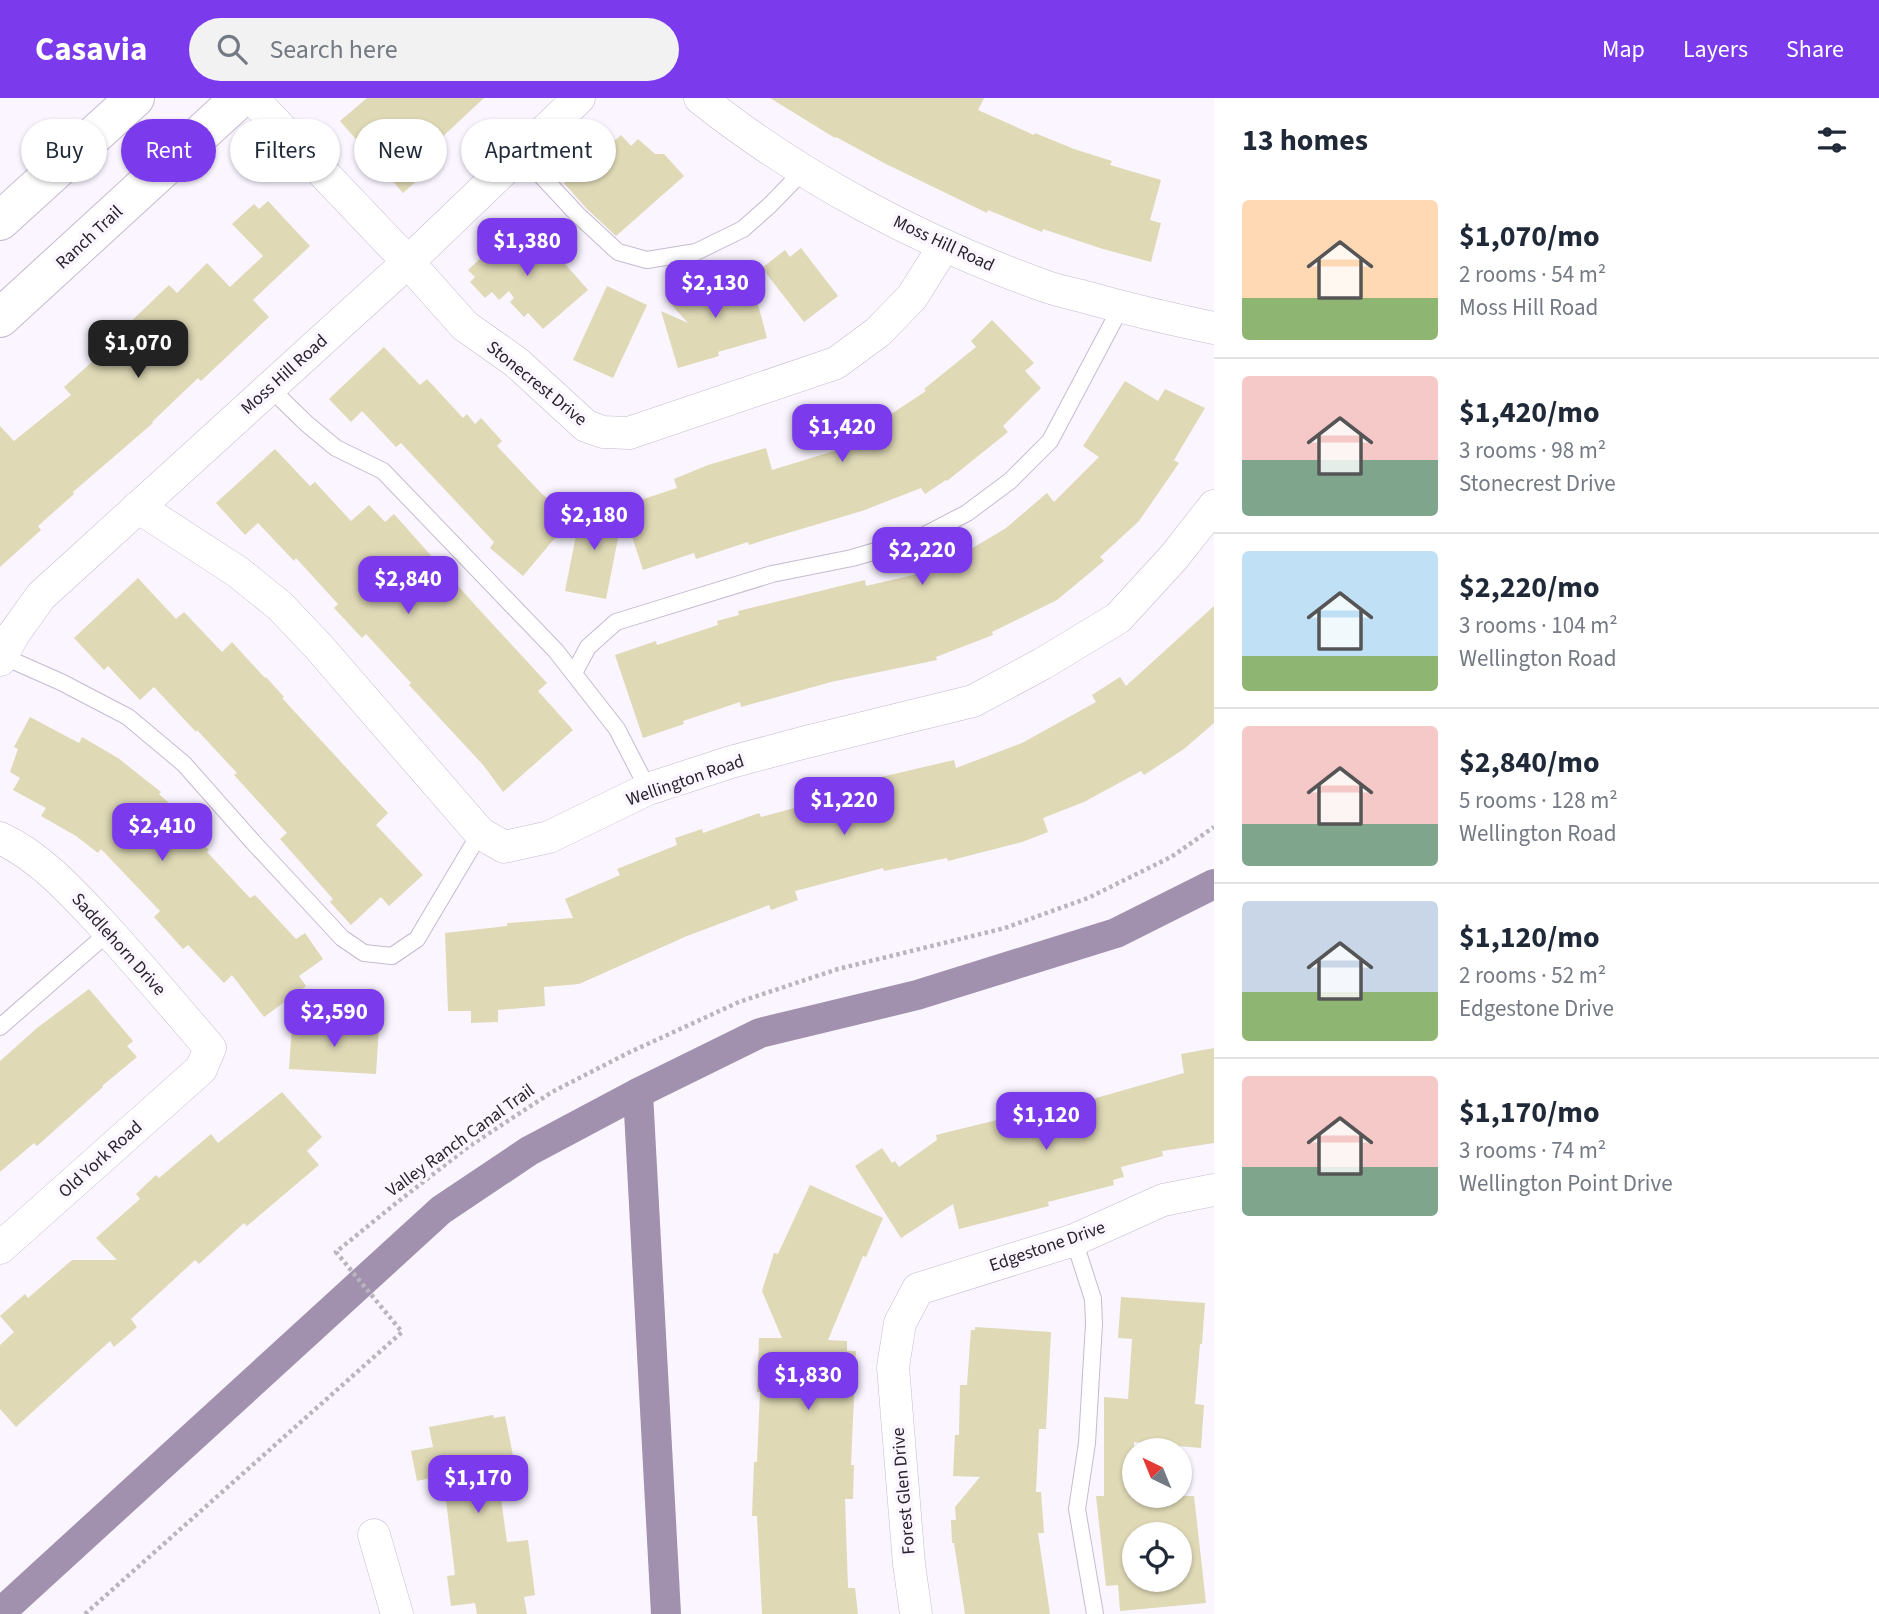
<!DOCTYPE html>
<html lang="en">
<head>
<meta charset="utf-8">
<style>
  :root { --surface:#fff; --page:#f2f2f3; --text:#1f2937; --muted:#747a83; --line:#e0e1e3; --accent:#7c3aed }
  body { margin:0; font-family:"Source Sans 3",sans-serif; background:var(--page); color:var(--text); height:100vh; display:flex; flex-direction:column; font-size:26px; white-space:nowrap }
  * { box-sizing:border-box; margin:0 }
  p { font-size:23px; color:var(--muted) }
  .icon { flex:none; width:38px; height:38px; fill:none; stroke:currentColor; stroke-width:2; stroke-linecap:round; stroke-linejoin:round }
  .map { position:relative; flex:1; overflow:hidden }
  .drawer { display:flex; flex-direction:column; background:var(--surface); width:665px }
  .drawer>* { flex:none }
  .top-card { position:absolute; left:21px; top:21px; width:665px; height:63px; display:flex; gap:14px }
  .needle { width:46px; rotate:317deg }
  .buttons { position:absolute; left:1122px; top:1340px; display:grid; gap:14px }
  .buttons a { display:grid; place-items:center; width:70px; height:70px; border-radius:50%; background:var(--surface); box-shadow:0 2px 5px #0004; font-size:35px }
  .price { position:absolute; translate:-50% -60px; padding:0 16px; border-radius:14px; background:var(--accent); color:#fff; font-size:23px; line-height:46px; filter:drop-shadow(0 2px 4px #0008) }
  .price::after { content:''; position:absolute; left:50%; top:42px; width:21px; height:16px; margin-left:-10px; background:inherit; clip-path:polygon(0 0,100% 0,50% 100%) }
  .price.current { background:#222; color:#fff }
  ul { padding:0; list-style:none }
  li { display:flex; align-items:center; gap:21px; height:175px; padding:0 28px }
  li+li { border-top:2px solid var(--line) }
  li span { display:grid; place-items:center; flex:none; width:196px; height:140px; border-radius:7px; color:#555 }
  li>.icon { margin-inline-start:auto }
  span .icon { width:84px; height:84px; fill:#fffc; stroke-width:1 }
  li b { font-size:30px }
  h2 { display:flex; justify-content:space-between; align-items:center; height:84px; padding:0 28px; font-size:30px }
  .tag { padding:0 24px; border-radius:32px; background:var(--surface); box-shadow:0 2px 5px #0004; font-size:24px; line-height:63px }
  .tag.current { background:var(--accent); color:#fff }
  header { display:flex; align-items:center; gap:42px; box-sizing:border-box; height:98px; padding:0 35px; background:var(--accent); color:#fff }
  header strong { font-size:33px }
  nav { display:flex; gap:38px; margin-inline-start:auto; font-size:24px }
  .search { width:490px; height:63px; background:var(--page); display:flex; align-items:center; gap:18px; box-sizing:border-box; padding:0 24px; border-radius:38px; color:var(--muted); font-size:26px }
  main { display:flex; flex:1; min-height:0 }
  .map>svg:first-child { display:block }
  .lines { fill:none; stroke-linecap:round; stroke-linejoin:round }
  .canal { stroke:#a191ae; stroke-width:30 }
  .building { fill:#dfd9b6; fill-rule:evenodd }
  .lane-casing { stroke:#c6bad0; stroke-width:18 }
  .street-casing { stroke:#c6bad0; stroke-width:33 }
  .secondary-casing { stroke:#c6bad0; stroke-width:40 }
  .path { stroke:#b9b5be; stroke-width:4.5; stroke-dasharray:3.5 3.5; stroke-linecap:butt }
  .lane { stroke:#fff; stroke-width:16 }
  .street { stroke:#fff; stroke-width:32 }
  .secondary { stroke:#fff; stroke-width:38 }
  .labels { text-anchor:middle; stroke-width:7; stroke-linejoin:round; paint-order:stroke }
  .street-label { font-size:18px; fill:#28242c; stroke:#faf5ff }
</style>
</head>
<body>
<header>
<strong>Casavia</strong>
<div class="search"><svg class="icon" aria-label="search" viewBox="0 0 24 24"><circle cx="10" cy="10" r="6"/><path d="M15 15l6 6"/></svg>Search here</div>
<nav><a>Map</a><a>Layers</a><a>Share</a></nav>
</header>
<main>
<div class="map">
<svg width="1214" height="1516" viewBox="0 0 1214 1516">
  <rect width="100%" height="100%" fill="#faf5ff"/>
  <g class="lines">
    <g class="canal">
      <polyline points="638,995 666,1516"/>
      <polyline points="0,1515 441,1112 529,1053 638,995 760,935 917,897 1116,835 1214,786"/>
    </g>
  </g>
  <g class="building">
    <polygon points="367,0 484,0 425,55 435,67 403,95 340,23"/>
    <polygon points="770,0 984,0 978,12 1034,37 1035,35 1074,51 1112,63 1110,67 1161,82 1150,122 1161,125 1151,164 1103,151 1043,131 1042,134 988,112 987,115 886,66 836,39 835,40"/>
    <polygon points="621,37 631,48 638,41 655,56 664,56 684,78 616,138 586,110 564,85 606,56 603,53"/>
    <polygon points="268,103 310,148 253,202 269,219 201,283 198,280 152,324 153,325 73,394 74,396 38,428 41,432 0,469 0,328 14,343 71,297 64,289 102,255 100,253 169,187 177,195 207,165 230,189 263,158 232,126 254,106 259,111"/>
    <polygon points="516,127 552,166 559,159 588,192 543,231 528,215 524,219 510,204 514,200 509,193 499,202 492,194 485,200 470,184 475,179 468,172"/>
    <polygon points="801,150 838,198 804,224 762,170 785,152 790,159"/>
    <polygon points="749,173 767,240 718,254 719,258 678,270 661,213 688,225 668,203 710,191 708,185"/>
    <polygon points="607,188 647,207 613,280 573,262"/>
    <polygon points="992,222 1034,265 1025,273 1041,290 1003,328 1008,334 947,383 946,382 925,396 921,390 862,413 771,440 749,447 748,444 696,461 694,455 643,472 622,408 677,390 674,381 708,367 766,350 772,372 834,353 833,351 886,335 879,324 926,293 924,291 976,249 971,243"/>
    <polygon points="384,249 420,287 427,281 463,320 467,316 475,326 481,320 502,343 497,348 541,395 571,421 523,478 490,450 494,444 401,345 396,349 362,313 351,324 329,301"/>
    <polygon points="1125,283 1158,303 1165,291 1205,310 1174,362 1179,365 1139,423 1100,459 1104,463 1057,502 992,534 993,537 936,559 937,562 831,584 741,609 740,604 683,623 684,626 643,640 615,557 656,543 657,547 718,527 717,523 739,517 738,513 865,482 866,488 913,477 956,460 1006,430 1047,395 1054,404 1099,359 1083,348"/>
    <polygon points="275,351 310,388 315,384 351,423 369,407 385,424 394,416 475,507 547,585 538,593 573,632 503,694 484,668 409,587 411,585 366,536 362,540 334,510 338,506 296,460 294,463 258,425 245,437 216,405"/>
    <polygon points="582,407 623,415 606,501 565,493"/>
    <polygon points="138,480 176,521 184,514 222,554 232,544 265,580 266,579 284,599 282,600 388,715 376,727 423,777 389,808 381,799 351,827 330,804 333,801 280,741 287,735 234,677 237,675 197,632 196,634 154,589 140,602 108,568 104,572 74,540"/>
    <polygon points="1214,508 1214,625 1184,651 1144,677 1141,673 1084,704 1043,720 1048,734 1022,744 948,763 947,760 884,773 883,770 795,793 798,802 771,812 769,807 687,838 579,886 544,889 545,908 498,912 498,924 471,925 471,913 448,913 445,835 507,828 507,825 573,820 565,801 620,777 617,771 677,747 675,740 702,731 703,735 759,715 761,719 865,691 864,683 954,662 956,670 1022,645 1096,604 1092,597 1120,579 1126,588"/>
    <polygon points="30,619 79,645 82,639 118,660 161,694 159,696 169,705 167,708 209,752 207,754 250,800 255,797 296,841 305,835 323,861 299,878 306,888 264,919 232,877 224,885 188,847 183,851 154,819 160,813 101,751 98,755 76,738 41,718 46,710 13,692 20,680 10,674 18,651 14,649"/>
    <polygon points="89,891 133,943 127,948 137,959 102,988 103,989 37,1048 34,1045 0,1074 0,963 37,930"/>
    <polygon points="292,927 379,929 376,976 289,971"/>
    <polygon points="1214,950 1214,1045 1162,1053 1163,1058 1121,1069 1124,1079 1113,1082 1114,1087 1048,1104 1049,1108 959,1131 953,1106 901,1140 855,1068 882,1050 892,1065 895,1063 899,1069 937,1042 936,1037 997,1022 1047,1012 1047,1014 1184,975 1181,956"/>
    <polygon points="282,994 322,1039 307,1053 319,1067 247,1128 244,1125 199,1166 195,1162 131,1221 137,1229 114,1249 110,1243 16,1329 0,1311 0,1247 14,1234 0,1218 25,1196 28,1200 72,1162 117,1162 96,1140 140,1101 136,1096 156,1077 159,1080 211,1036 218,1045"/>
    <polygon points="810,1087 883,1120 866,1159 863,1158 828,1242 847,1243 847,1253 856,1253 851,1367 854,1367 853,1401 845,1401 848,1490 855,1490 858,1516 762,1516 757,1418 752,1418 754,1364 757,1364 760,1294 757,1294 759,1240 782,1240 762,1193 774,1155 778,1156"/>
    <path d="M1121,1199L1205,1205L1202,1246H1200L1195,1306L1204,1307L1201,1350L1134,1344V1398H1194L1206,1505L1120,1513L1118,1487L1106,1488L1096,1398H1104V1299L1128,1301L1132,1241L1118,1240ZM1134,1437H1180V1482H1134Z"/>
    <polygon points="975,1229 1051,1234 1046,1331 1039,1331 1036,1394 1041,1394 1044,1435 1038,1435 1050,1516 965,1516 954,1445 952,1445 951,1422 956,1422 955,1409 980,1379 953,1378 955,1337 959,1337 960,1287 967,1287 971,1232 975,1232"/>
    <polygon points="493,1317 494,1320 505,1318 514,1362 496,1365 507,1444 528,1442 535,1497 524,1499 527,1516 477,1516 475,1505 451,1508 447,1478 455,1477 443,1377 417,1383 411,1353 433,1349 429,1329"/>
  </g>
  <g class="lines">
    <defs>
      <g id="lane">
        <polyline points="521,56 577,116 618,154 647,162 696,154 743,131 770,107 804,72"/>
        <polyline points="269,289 307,326 336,350 383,373 556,553 617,631 648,691"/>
        <polyline points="2,558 61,584 128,619 184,666 253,744 342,840 364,855 392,858 417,841 480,735"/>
        <polyline points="574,575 588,549 616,524 772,476 852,460 917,441 967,415 1010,383 1050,343 1121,209"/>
        <polyline points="0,929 109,834"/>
        <polyline points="1074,1142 1093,1201 1094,1226 1087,1345 1077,1411 1095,1516"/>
      </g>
      <g id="street">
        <polyline points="252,0 408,164 465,228 516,264 586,328 603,334 629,335 836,265 878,234 912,199 944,148"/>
        <path d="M700,0C799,79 920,143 1039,186C1054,192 1069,195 1085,199C1128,211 1170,221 1214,230"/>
        <polyline points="138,409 238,474 280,508 318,548 480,735 504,749 549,739 648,691 731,664 806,644 973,603 1042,566 1118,520 1174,459 1214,408"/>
        <polyline points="0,562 13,537 41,498 408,164 579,0"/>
        <path d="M0,740C39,758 70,792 99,823C137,864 173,907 210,950L201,971L0,1150"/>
        <polyline points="374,1437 397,1516"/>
        <polyline points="916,1516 909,1466 893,1269 900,1225 918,1191 1074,1142 1163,1102 1214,1092"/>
      </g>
      <g id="secondary">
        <polyline points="0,123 135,0"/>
        <polyline points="0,220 240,0"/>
      </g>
    </defs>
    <use href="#lane" class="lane-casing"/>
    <use href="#street" class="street-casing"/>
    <use href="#secondary" class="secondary-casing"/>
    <polyline class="path" points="85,1516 402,1234 336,1154 395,1106 468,1049 552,994 628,955 739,904 838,871 1005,830 1088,800 1171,759 1214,729"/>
    <use href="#lane" class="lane"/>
    <use href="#street" class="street"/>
    <use href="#secondary" class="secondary"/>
  </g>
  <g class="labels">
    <g class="street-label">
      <text transform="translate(89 139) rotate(-43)" y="6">Ranch Trail</text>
      <text transform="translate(944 145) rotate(25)" y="6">Moss Hill Road</text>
      <text transform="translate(284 276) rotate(-42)" y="6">Moss Hill Road</text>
      <text transform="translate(537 285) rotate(39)" y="6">Stonecrest Drive</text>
      <text transform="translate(685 682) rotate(-19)" y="6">Wellington Road</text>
      <text transform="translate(119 846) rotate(48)" y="6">Saddlehorn Drive</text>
      <text transform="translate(460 1042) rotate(-36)" y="6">Valley Ranch Canal Trail</text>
      <text transform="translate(100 1061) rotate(-42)" y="6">Old York Road</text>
      <text transform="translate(1047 1148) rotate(-19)" y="6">Edgestone Drive</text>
      <text transform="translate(903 1393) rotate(-95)" y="6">Forest Glen Drive</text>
    </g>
  </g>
</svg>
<div class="buttons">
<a><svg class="needle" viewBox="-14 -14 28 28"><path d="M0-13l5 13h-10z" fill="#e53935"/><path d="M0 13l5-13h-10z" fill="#747a83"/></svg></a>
<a><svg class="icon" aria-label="locate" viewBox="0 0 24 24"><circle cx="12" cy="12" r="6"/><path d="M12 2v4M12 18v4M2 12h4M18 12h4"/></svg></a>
</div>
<b class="price" style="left:527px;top:180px">$1,380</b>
<b class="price" style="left:715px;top:222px">$2,130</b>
<b class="price current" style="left:138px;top:282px">$1,070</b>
<b class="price" style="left:842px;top:366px">$1,420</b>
<b class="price" style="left:594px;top:454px">$2,180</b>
<b class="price" style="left:922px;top:489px">$2,220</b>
<b class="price" style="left:408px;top:518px">$2,840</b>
<b class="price" style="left:844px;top:739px">$1,220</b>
<b class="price" style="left:162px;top:765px">$2,410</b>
<b class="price" style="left:334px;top:951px">$2,590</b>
<b class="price" style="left:1046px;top:1054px">$1,120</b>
<b class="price" style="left:808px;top:1314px">$1,830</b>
<b class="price" style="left:478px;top:1417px">$1,170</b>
<div class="top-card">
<a class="tag">Buy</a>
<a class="tag current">Rent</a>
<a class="tag">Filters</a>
<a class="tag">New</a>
<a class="tag">Apartment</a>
</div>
</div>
<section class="drawer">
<h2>13 homes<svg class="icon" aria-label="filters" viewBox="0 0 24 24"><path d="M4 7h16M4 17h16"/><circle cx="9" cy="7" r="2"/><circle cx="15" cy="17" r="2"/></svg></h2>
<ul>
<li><span style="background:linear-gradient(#ffd9b3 70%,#8fb573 0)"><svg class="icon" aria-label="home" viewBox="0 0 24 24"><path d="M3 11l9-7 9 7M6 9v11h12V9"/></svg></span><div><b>$1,070/mo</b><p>2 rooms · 54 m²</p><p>Moss Hill Road</p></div></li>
<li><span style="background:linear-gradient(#f6c9c9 60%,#7fa58c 0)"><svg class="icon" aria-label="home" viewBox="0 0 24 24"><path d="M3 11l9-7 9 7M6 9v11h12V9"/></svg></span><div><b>$1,420/mo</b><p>3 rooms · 98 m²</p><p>Stonecrest Drive</p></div></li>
<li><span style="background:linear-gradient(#bfe0f5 75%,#8fb573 0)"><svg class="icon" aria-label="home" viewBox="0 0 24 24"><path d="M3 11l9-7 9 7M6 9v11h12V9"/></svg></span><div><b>$2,220/mo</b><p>3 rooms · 104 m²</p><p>Wellington Road</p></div></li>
<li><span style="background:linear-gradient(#f6c9c9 70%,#7fa58c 0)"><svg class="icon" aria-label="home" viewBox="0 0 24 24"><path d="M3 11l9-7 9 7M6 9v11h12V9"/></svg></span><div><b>$2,840/mo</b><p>5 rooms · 128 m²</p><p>Wellington Road</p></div></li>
<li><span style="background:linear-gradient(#c9d6e8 65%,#8fb573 0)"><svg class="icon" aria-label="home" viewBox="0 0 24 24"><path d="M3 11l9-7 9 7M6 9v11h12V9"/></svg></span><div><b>$1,120/mo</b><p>2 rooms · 52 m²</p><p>Edgestone Drive</p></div></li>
<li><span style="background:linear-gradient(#f6c9c9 65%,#7fa58c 0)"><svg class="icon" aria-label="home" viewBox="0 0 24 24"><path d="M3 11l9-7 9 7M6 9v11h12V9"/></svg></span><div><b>$1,170/mo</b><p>3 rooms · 74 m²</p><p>Wellington Point Drive</p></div></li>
</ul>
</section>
</main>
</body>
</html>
